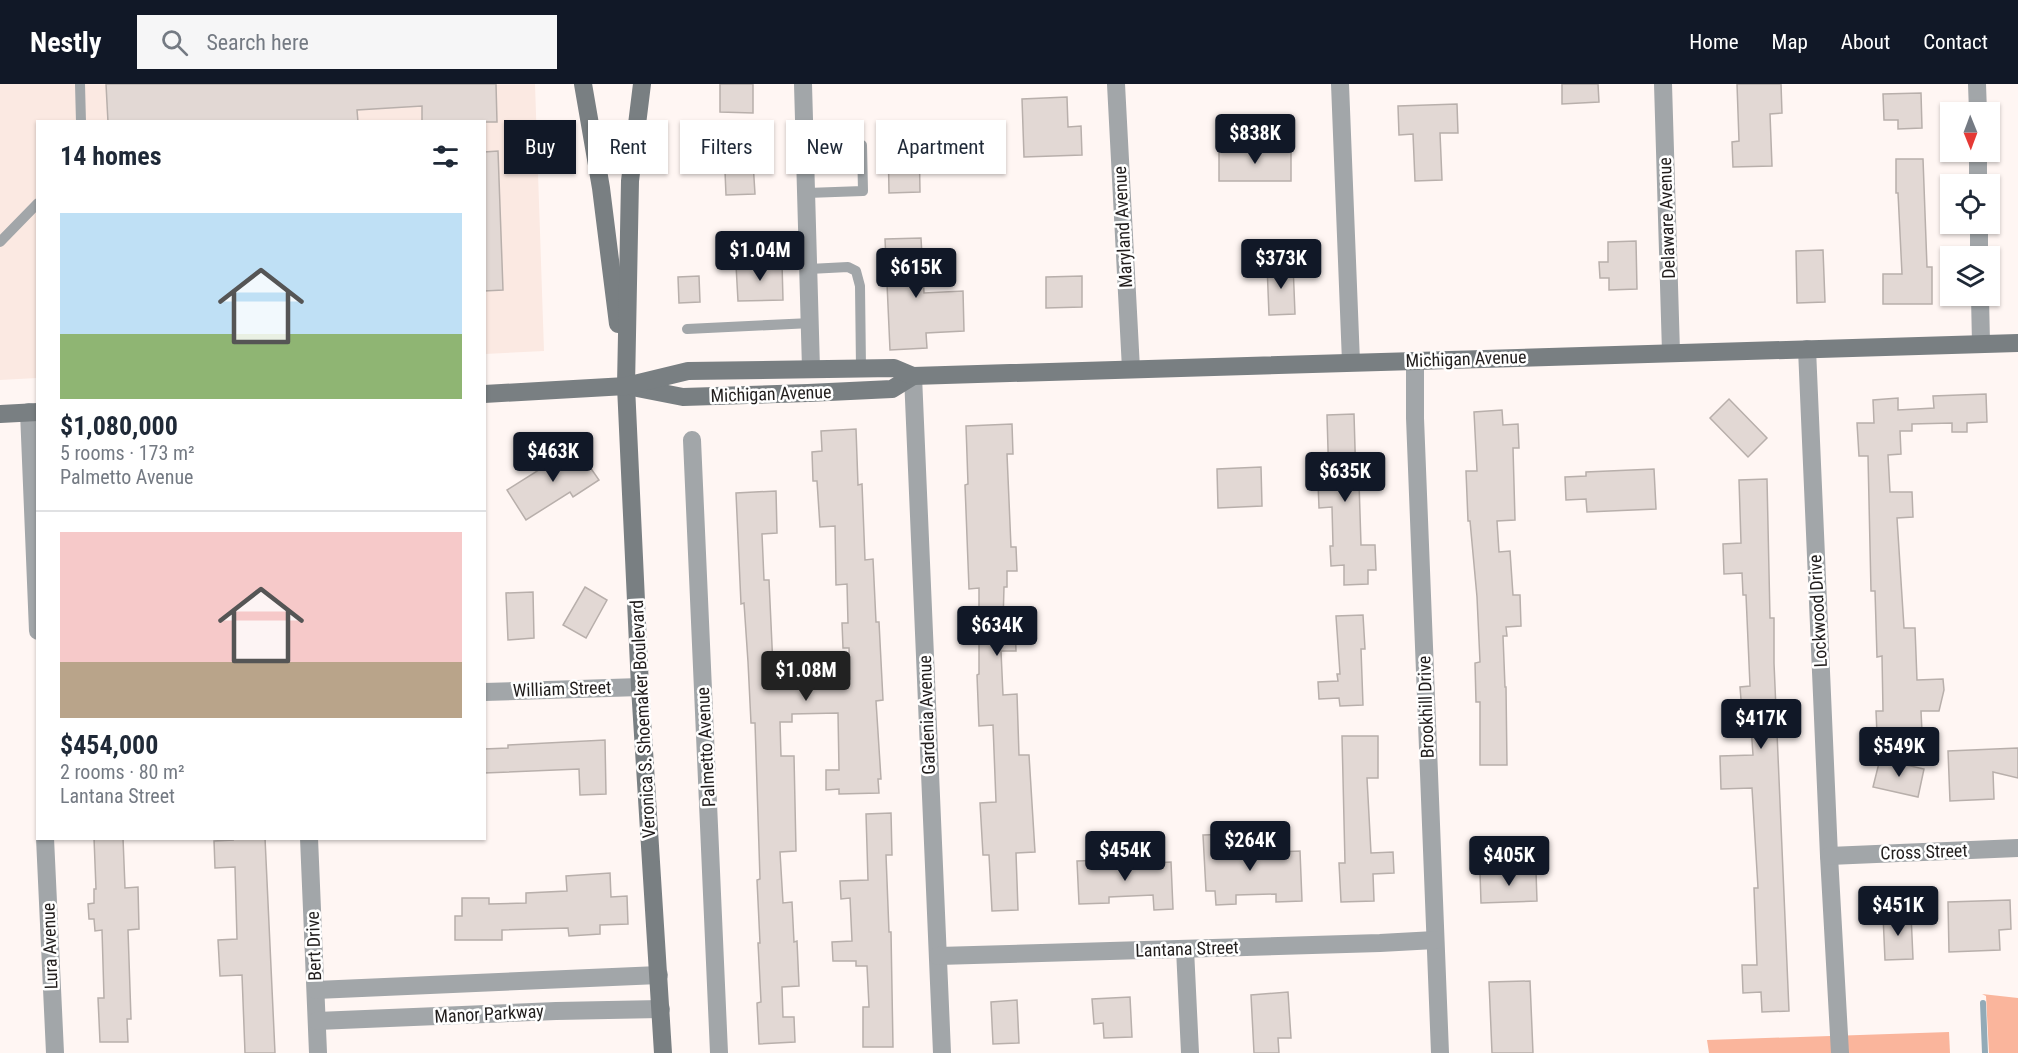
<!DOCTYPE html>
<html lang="en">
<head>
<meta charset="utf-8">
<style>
  :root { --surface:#fff; --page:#f6f6f7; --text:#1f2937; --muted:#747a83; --line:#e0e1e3; --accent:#111827 }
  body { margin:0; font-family:"Roboto Condensed",sans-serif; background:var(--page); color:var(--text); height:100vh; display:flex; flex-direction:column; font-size:22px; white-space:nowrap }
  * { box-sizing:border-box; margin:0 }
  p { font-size:20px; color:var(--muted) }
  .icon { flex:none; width:33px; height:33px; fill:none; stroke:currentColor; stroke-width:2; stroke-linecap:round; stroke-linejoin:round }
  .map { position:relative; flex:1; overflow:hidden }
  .side { position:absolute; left:36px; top:36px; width:450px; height:720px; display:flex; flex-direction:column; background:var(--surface); border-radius:0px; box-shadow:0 2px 4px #0004 }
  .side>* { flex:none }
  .top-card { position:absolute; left:504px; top:36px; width:570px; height:54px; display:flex; gap:12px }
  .needle { width:39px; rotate:179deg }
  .tools { position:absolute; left:1940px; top:18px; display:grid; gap:12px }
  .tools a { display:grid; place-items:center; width:60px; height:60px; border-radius:0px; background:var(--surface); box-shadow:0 2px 4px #0004; font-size:30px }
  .price { position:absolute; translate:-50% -51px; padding:0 14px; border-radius:6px; background:var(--accent); color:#fff; font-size:20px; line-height:39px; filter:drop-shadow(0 2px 3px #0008) }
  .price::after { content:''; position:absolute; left:50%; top:36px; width:18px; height:14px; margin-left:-9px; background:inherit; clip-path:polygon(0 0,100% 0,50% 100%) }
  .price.active { background:#222; color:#fff }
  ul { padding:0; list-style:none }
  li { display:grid; align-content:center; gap:12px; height:318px; padding:0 24px }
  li+li { border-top:2px solid var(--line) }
  li span { display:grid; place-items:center; height:186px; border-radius:0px; color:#555 }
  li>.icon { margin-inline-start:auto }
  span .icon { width:108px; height:108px; fill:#fffc; stroke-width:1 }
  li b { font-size:26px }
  h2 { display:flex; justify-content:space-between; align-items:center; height:72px; padding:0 24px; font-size:26px }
  .tag { padding:0 21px; border-radius:0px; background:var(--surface); box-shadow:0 2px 4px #0004; font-size:21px; line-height:54px }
  .tag.active { background:var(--accent); color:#fff }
  header { display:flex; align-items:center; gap:36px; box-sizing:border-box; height:84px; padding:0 30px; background:var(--accent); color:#fff }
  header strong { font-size:28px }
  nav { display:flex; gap:33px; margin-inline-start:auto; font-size:21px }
  .search { width:420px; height:54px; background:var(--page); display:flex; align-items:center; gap:15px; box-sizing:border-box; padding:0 21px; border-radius:0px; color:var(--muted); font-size:22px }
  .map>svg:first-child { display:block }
  .built { fill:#fbe9e2 }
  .green { fill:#fab59c }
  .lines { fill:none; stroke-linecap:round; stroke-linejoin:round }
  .stream { stroke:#92aab7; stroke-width:6 }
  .building { fill:#e2d8d4; stroke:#b8afab; stroke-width:1.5 }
  .lane { stroke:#a2a6a9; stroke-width:10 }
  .street { stroke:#a2a6a9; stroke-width:18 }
  .secondary { stroke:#797f82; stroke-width:18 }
  .labels { text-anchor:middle; stroke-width:5; stroke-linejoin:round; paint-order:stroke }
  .street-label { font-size:18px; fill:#211d1c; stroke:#fff }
</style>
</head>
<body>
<header>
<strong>Nestly</strong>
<div class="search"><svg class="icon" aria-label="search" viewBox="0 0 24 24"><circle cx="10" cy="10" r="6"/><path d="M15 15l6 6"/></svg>Search here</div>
<nav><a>Home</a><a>Map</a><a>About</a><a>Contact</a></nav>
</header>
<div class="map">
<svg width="2018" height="969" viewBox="0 0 2018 969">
  <rect width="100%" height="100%" fill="#fff6f3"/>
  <polygon class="built" points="0,0 535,0 544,267 485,270 484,38 38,38 37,294 0,296"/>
  <g class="green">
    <polygon points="1982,910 2018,914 2018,969 1989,969 1986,912"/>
    <polygon points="1949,948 1950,969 1709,969 1707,956"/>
  </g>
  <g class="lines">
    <polyline class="stream" points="1983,919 1985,969"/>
  </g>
  <g class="building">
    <polygon points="106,0 496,0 497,38 422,38 422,22 357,26 358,38 108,38"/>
    <polygon points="720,0 753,0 753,29 720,28"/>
    <polygon points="1562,0 1598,0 1599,18 1562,20"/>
    <polygon points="1737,0 1781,0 1782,29 1770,30 1772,82 1733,83 1732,58 1739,57"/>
    <polygon points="1921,9 1922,44 1898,45 1898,36 1884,36 1883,10"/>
    <polygon points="1067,13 1068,43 1081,42 1082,71 1024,73 1022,15"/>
    <polygon points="1457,20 1458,49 1440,49 1442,96 1415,97 1413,50 1399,51 1398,22"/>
    <polygon points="919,53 920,108 889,109 888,54"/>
    <polygon points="752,62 755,110 726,111 724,64"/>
    <rect x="1219" y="65" width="72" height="32"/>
    <polygon points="498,67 503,206 484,207 484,68"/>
    <polygon points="1896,75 1923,75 1927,183 1932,183 1932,220 1883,220 1883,190 1902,190 1898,109 1896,109"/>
    <polygon points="921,154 924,209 963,207 964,247 926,249 927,264 890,266 885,155"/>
    <polygon points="1636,157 1637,205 1609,206 1609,194 1600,194 1599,178 1608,178 1608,158"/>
    <polygon points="1823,166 1825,218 1797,219 1796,167"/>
    <polygon points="782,179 783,216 738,217 736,181"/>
    <polygon points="1293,180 1295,230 1269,231 1267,181"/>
    <polygon points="699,192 700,218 679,219 678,193"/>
    <polygon points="1082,192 1082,223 1046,224 1046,193"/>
    <polygon points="1986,310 1987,338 1967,339 1967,348 1952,348 1952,339 1912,340 1912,347 1900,347 1901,370 1888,371 1890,408 1912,408 1913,433 1897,434 1904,544 1915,544 1917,596 1943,595 1944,606 1939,627 1921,627 1922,648 1877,650 1876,627 1883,627 1882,572 1877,573 1875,507 1871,507 1868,372 1859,372 1857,339 1874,339 1873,316 1898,314 1898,326 1934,324 1933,312"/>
    <polygon points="1729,315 1767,354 1748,373 1710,334"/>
    <polygon points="1502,326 1503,341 1518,340 1519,364 1513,364 1515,436 1497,437 1499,468 1510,467 1513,511 1520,511 1521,542 1506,543 1507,552 1503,552 1505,603 1506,603 1507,681 1480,681 1480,618 1476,618 1475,579 1480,578 1477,513 1470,437 1468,437 1466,387 1477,387 1474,328"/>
    <polygon points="1354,330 1356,398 1359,398 1361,461 1375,461 1376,486 1368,486 1368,500 1344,501 1344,481 1331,482 1330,462 1333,462 1332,423 1319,424 1318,399 1329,399 1327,331"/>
    <polygon points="1012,340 1013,370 1007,370 1011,463 1016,463 1017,487 1007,487 1007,503 1004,503 1003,539 1015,539 1016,567 1001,567 1003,611 1017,610 1019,671 1029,671 1035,768 1016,769 1018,826 992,827 989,771 983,771 980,719 996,718 993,641 979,642 977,591 979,590 979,504 969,505 965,401 968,400 966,342"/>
    <polygon points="856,345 858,401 862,400 865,476 873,475 876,538 879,538 883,616 876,617 881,695 878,695 879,709 839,710 839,705 826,706 826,686 839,686 838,629 792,630 792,638 780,638 781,672 794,672 796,767 780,768 783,819 792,818 794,858 797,857 799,902 782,903 783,933 794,933 795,958 759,960 757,919 761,918 758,859 760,859 757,796 760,795 755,639 751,639 748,578 744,519 741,520 736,409 776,407 777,449 762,450 764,496 769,496 774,605 820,603 820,596 850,595 849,564 843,564 842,539 848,539 847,500 836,501 835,442 820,443 817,397 813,397 812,368 822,367 821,347"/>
    <polygon points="574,360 599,396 573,413 570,408 526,436 507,406 550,379 549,377"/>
    <polygon points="1261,383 1262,422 1218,424 1217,385"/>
    <polygon points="1654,385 1656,425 1587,428 1586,415 1566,416 1565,393 1586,392 1586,388"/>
    <polygon points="1767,395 1770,534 1774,534 1774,579 1789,927 1762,928 1761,908 1743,909 1742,881 1757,881 1754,804 1758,804 1752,704 1721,705 1720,672 1753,671 1750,628 1742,628 1740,603 1750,602 1746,511 1743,511 1742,489 1724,490 1723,460 1741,459 1739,396"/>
    <polygon points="585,503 607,516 586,554 563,541"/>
    <polygon points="533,508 534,554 508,556 506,509"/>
    <polygon points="1363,531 1365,565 1361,565 1363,621 1340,622 1339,614 1319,615 1318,598 1338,597 1337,590 1340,590 1336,532"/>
    <polygon points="1342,652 1378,652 1378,694 1367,694 1371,769 1393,768 1394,789 1373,790 1374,817 1341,818 1339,779 1345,779"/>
    <polygon points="605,656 606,710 580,711 579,685 484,689 484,665 508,664 508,661"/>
    <polygon points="2018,664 2018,694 1993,688 1994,715 1950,717 1948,667"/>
    <polygon points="1880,675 1924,685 1918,713 1873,703"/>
    <polygon points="891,729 892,771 886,771 889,848 891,848 893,963 863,963 863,923 869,923 867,882 856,882 856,877 833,877 832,858 852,857 850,814 841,815 840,797 868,796 866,730"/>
    <polygon points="1233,750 1234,770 1300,767 1302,817 1276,818 1276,810 1236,811 1236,820 1216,821 1215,807 1206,807 1203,751"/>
    <polygon points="94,754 123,754 125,804 138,803 139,845 128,846 131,935 127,935 128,958 100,958 98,914 104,914 102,846 95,847 94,835 89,835 88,820 94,819 94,805 96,805"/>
    <polygon points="232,754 265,754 275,969 245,969 242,891 220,892 218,856 237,855 235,783 215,784 214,757 233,756"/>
    <polygon points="1107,776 1108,781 1171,778 1173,825 1154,826 1153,811 1109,813 1109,819 1079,820 1077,777"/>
    <polygon points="1536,787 1537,817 1481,819 1480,789"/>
    <polygon points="610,789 611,813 627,812 628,840 600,841 600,850 569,852 568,844 502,846 502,856 455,856 455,832 462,832 462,814 489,814 489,820 526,819 526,809 567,807 566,792"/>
    <polygon points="2010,816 2011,845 1999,846 2000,866 1949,868 1948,818"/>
    <polygon points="1911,830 1913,875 1885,876 1883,831"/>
    <polygon points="1530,897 1533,969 1492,969 1489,898"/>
    <polygon points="1288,908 1291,954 1278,954 1279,969 1254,969 1251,911"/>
    <polygon points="1130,913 1132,953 1104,954 1103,939 1094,940 1092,915"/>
    <polygon points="1017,916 1019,959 993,960 991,918"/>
  </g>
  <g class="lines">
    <g class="lane">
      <polyline points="80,0 81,38"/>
      <polyline points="807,109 863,107 862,61"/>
      <polyline points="0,158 38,119"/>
      <polyline points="809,185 848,183 856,187 860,202 861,284"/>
      <polyline points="687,245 811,239"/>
    </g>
    <g class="street">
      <polyline points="803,0 811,285"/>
      <polyline points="1116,0 1131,285"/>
      <polyline points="1340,0 1351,278"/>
      <polyline points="1663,0 1671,268"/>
      <polyline points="1977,0 1978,28"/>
      <polyline points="1978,68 1978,100"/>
      <polyline points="1979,140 1979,172"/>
      <polyline points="1980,212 1981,260"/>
      <polyline points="1807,265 1829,772 1840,969"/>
      <polyline points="1415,277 1415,334 1440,969"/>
      <polyline points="913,292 942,969"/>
      <polyline points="29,328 38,547"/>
      <polyline points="692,356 719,969"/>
      <polyline points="484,608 640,603"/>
      <polyline points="45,754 55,969"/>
      <polyline points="309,754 318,969"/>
      <polyline points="1829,772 2018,764"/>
      <polyline points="1185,865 1190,969"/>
      <polyline points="938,872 1380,859 1435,856"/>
      <polyline points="316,906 659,891"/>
      <polyline points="317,937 556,927 661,925"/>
    </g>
    <g class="secondary">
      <polyline points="583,0 601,104 618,240"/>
      <polyline points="642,0 630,97 626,302 640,603 663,969"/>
      <polyline points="632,303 683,313 808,309 892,305 913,292"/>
      <polyline points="484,310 626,302 688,287 894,284 913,292 2018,259"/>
      <polyline points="0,330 38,328"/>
    </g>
  </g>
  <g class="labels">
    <g class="street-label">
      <text transform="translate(1667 134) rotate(-92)" y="6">Delaware Avenue</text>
      <text transform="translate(1123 143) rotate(-93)" y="6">Maryland Avenue</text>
      <text transform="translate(1466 275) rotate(-2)" y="6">Michigan Avenue</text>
      <text transform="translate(771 310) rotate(-2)" y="6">Michigan Avenue</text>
      <text transform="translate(1818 527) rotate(-93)" y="6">Lockwood Drive</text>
      <text transform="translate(562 605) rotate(-2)" y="6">William Street</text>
      <text transform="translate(1426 623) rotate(-92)" y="6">Brookhill Drive</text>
      <text transform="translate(927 631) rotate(-92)" y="6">Gardenia Avenue</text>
      <text transform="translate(643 635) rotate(-93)" y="6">Veronica S. Shoemaker Boulevard</text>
      <text transform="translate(706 663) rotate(-93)" y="6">Palmetto Avenue</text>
      <text transform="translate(1924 768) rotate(-2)" y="6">Cross Street</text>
      <text transform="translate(50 862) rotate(-92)" y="6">Lura Avenue</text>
      <text transform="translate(314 862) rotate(-92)" y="6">Bert Drive</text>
      <text transform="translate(1187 865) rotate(-2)" y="6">Lantana Street</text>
      <text transform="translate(489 930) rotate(-3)" y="6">Manor Parkway</text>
    </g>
  </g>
</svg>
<div class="tools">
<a><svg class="needle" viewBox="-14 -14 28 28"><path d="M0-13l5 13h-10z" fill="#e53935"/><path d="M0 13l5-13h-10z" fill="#747a83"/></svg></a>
<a><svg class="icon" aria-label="locate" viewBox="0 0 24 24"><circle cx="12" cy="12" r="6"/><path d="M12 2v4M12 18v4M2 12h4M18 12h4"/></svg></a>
<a><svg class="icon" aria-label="layers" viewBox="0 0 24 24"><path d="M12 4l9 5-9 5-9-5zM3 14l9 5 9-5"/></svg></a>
</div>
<b class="price" style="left:1255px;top:81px">$838K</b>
<b class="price" style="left:760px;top:198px">$1.04M</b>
<b class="price" style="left:1281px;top:206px">$373K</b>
<b class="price" style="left:916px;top:215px">$615K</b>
<b class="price" style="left:553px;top:399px">$463K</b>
<b class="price" style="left:1345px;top:419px">$635K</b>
<b class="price" style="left:997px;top:573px">$634K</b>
<b class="price active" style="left:806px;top:618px">$1.08M</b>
<b class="price" style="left:1761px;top:666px">$417K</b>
<b class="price" style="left:1899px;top:694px">$549K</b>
<b class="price" style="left:1250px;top:788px">$264K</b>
<b class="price" style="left:1125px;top:798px">$454K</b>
<b class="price" style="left:1509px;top:803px">$405K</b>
<b class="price" style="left:1898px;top:853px">$451K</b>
<div class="top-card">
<a class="tag active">Buy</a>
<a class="tag">Rent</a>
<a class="tag">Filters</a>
<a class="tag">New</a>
<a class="tag">Apartment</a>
</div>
<section class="side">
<h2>14 homes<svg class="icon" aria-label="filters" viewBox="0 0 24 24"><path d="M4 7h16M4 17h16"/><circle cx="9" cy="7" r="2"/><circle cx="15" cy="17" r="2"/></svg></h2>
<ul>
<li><span style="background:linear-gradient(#bfe0f5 65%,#8fb573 0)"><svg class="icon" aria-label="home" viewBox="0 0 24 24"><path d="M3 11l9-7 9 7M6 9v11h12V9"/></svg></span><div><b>$1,080,000</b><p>5 rooms · 173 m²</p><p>Palmetto Avenue</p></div></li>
<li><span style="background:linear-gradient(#f6c9c9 70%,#b9a48a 0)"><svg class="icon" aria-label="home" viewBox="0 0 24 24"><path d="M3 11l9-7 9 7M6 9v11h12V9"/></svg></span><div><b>$454,000</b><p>2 rooms · 80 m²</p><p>Lantana Street</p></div></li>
</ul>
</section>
</div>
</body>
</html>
